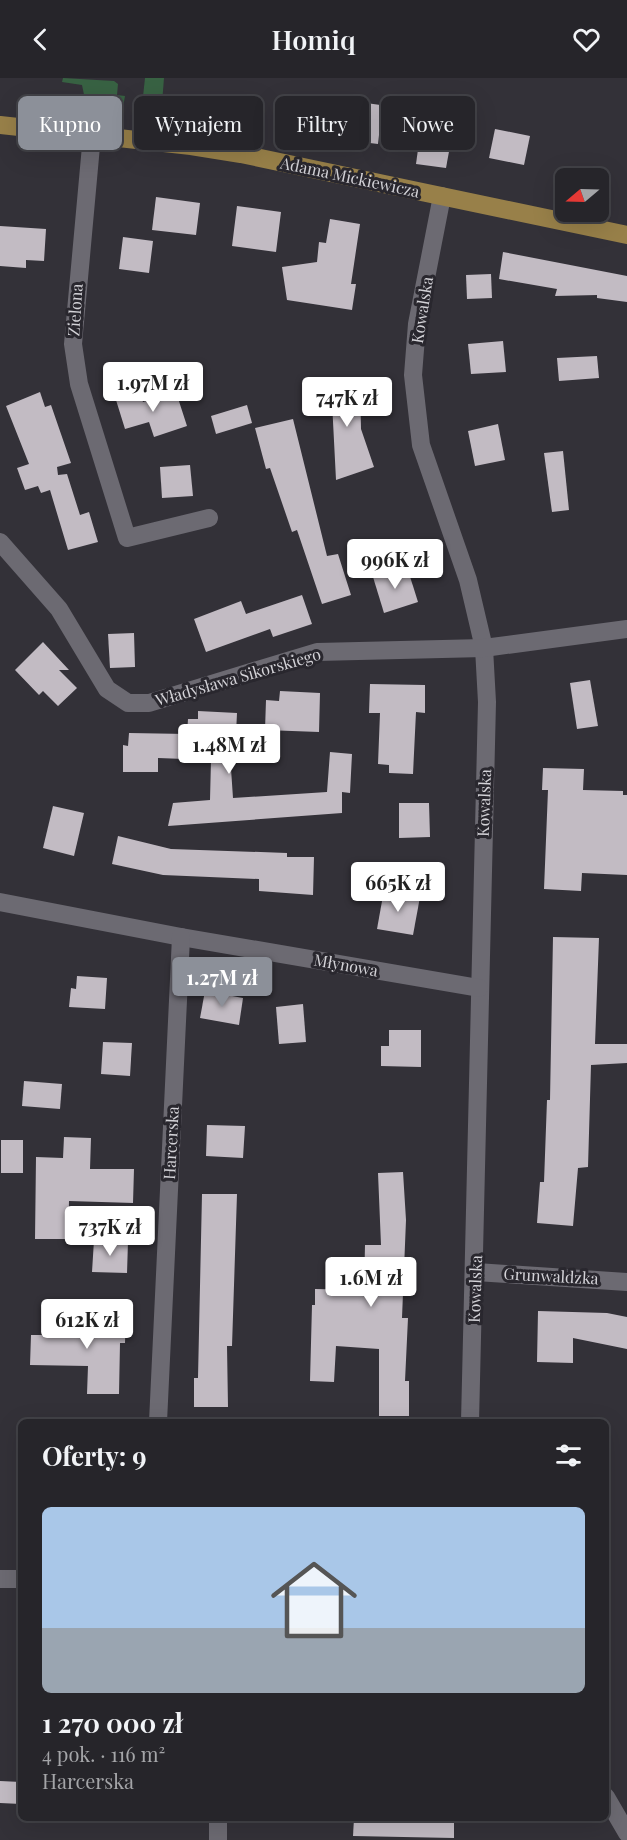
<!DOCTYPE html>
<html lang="pl">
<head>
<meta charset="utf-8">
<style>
  :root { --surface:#26252a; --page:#2e2d32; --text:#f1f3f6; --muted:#a4a5a8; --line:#424247; --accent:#8c9099 }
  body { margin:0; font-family:"Playfair Display",serif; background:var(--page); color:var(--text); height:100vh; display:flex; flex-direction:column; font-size:22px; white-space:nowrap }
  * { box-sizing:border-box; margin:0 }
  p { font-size:20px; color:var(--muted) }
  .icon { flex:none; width:33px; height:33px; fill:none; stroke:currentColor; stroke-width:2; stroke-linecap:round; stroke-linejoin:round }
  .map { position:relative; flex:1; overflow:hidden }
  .details { position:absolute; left:18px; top:1341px; width:591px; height:402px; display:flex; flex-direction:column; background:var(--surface); border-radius:9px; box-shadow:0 6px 24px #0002,0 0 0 2px var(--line) }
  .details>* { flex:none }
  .guide { position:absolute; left:18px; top:18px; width:591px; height:54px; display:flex; gap:12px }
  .needle { width:39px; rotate:251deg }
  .tools { position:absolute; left:555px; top:90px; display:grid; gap:12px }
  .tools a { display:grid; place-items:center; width:54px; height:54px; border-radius:9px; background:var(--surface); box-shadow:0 6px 24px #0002,0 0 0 2px var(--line); font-size:30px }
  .price { position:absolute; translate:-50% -51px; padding:0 14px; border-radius:6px; background:#fff; color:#222; font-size:20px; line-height:39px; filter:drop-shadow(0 2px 3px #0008) }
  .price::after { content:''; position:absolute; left:50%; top:36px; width:18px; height:14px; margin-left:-9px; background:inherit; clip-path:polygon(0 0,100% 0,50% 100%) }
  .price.selected { background:var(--accent); color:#fff }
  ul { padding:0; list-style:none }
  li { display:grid; align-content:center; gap:12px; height:318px; padding:0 24px }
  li+li { border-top:2px solid var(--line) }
  li span { display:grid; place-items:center; height:186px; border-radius:9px; color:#555 }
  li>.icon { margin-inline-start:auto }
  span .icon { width:108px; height:108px; fill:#fffc; stroke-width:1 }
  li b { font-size:26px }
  h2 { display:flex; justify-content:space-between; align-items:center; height:72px; padding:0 24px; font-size:26px }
  .pill { padding:0 21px; border-radius:9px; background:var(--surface); box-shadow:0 6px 24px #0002,0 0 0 2px var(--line); font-size:21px; line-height:54px }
  .pill.selected { background:var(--accent); color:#fff }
  header { display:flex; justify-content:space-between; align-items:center; height:78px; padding:0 24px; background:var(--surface); font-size:27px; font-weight:600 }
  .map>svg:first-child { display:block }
  .green { fill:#386243 }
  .building { fill:#c2bbc3 }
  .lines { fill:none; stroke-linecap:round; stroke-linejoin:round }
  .minor { stroke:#6c6a72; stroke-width:18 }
  .major { stroke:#988049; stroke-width:18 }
  .labels { text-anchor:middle; stroke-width:6; stroke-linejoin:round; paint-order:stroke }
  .street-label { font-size:16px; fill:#d3d2d7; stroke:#29272e }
</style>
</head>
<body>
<header><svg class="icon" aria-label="back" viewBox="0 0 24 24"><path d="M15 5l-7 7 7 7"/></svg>Homiq<svg class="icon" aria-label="heart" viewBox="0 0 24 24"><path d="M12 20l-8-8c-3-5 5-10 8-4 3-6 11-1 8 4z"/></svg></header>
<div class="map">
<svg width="627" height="1762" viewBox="0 0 627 1762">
  <rect width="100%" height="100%" fill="#333138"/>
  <g class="green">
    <polygon points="63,0 114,3 118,6 117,17 125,18 122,35 87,31 82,7 62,4"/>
    <polygon points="145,0 164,0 161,38 141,37"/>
  </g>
  <g class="building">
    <polygon points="293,16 317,18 316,25 358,30 359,24 416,32 413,63 379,57 378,66 345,62 346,54 290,49"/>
    <polygon points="495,51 530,58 524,87 489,80"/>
    <polygon points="419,64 450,68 446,90 416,86"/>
    <polygon points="156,119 200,125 196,157 152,152"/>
    <polygon points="237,128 281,134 276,174 232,168"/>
    <polygon points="330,141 360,146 351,206 356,206 352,232 287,222 282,189 317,184 319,164 326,165"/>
    <polygon points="0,148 46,151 44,183 26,182 26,190 0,188"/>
    <polygon points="123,159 153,163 149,195 119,191"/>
    <polygon points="503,174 627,198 627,224 597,220 597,217 555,218 557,211 499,201"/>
    <polygon points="491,196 492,220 467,221 466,197"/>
    <polygon points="503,263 506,294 471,296 468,266"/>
    <polygon points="597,278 599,300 559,303 557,280"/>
    <polygon points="360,304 361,351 374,389 336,402 332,324 320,325 319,306"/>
    <polygon points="40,314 45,329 51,327 71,385 57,389 58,397 67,396 80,437 89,434 98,464 68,472 50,412 41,415 38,408 25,412 17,390 29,386 6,328"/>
    <polygon points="176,314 187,348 154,359 149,344 125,351 116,322 140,315 143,324"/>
    <polygon points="247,327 252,345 216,356 211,338"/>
    <polygon points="293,341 327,478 338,476 351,517 322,526 297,452 292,454 270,390 266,391 255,350"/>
    <polygon points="498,346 505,382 475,388 468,353"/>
    <polygon points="563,373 569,432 552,434 544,375"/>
    <polygon points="190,387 193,418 162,420 160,389"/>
    <polygon points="407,489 418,524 384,535 373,499"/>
    <polygon points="302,517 312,546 273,559 270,551 206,574 194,541 241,523 246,536"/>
    <polygon points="134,555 135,589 110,590 108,556"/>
    <polygon points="43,564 69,592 59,592 77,610 58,628 43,613 39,617 15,592"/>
    <polygon points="590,602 598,648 577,651 570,605"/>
    <polygon points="370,606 425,607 425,635 416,634 413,696 389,695 389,687 378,686 380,635 369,635"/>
    <polygon points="280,613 320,615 319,654 265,652 266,622 279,623"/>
    <polygon points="198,633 237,635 235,677 230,676 233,720 327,714 330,674 352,676 350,715 342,714 342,735 168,748 173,725 210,722 211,682 158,680 158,694 123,694 123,667 128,668 129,655 187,656 188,641 198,641"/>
    <polygon points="543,690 584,691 583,712 623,713 623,717 627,717 627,797 582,795 581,813 544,811 548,712 542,712"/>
    <polygon points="399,725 429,725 430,759 399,760"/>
    <polygon points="53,728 84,735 74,778 43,770"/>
    <polygon points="118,758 171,771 287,775 287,779 314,779 313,817 259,813 259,801 163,797 112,786"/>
    <polygon points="384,812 420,819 413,857 377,851"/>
    <polygon points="553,859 599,860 595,966 627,966 627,985 591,987 588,1089 578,1090 573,1148 537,1145 540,1104 544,1104 547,1022 550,1022"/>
    <polygon points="77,898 107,900 105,931 69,929 71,910 76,911"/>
    <polygon points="205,913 243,920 239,947 200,940"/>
    <polygon points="303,926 306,964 279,966 276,929"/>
    <polygon points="389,952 421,952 421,989 381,988 381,968 389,968"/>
    <polygon points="103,964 132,965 130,998 101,996"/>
    <polygon points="24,1003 62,1006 60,1031 22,1028"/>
    <polygon points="207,1047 245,1048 243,1080 206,1078"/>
    <polygon points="64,1059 91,1060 90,1091 134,1091 133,1125 69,1123 68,1161 35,1161 36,1079 63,1080"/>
    <rect x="1" y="1062" width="22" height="33"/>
    <polygon points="403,1094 406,1142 402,1240 408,1240 405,1303 409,1303 409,1338 379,1338 379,1271 336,1268 334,1304 310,1303 312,1227 315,1227 315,1211 364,1212 365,1167 381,1167 378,1095"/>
    <polygon points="202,1116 237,1116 232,1268 227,1268 228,1329 194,1329 194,1300 198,1300"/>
    <polygon points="94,1162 128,1163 127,1195 92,1194"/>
    <polygon points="85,1233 126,1234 125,1265 120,1265 119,1316 87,1316 88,1288 30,1287 31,1257 85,1257"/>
    <polygon points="538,1233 607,1235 627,1239 627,1271 573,1260 573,1285 537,1284"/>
    <polygon points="0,1703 21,1704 21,1726 0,1725"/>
    <polygon points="354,1740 454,1740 454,1760 353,1758"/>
  </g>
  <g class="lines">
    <g class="minor">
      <polyline points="92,57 73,266 79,306 127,460 209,440"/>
      <polyline points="442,118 417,246 413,297 421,367 468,502 484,570 487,624 470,1344"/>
      <polyline points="0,464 59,531 107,611 128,625 149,625 317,574 484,570 627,551"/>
      <polyline points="0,824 181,859 479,910"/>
      <polyline points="476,1194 627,1204"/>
      <polyline points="158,1344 181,859"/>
      <polyline points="0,1501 21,1501"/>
      <polyline points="606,1719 627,1755"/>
      <polyline points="218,1762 218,1740"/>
    </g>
    <polyline class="major" points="0,47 191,68 241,76 627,157"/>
  </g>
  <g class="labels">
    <g class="street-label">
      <text transform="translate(350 99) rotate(12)" y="6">Adama Mickiewicza</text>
      <text transform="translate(75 232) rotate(-86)" y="6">Zielona</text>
      <text transform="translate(422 232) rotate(-81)" y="6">Kowalska</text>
      <text transform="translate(238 599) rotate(-16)" y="6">Władysława Sikorskiego</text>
      <text transform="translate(484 725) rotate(-88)" y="6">Kowalska</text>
      <text transform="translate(346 887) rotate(10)" y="6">Młynowa</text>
      <text transform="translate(171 1065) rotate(-87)" y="6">Harcerska</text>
      <text transform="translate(551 1198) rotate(3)" y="6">Grunwaldzka</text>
      <text transform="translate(475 1211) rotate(-88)" y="6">Kowalska</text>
    </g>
  </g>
</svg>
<div class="tools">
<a><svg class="needle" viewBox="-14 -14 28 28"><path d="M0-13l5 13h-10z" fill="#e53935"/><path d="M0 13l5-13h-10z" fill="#a4a5a8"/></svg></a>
</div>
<b class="price" style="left:153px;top:335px">1.97M zł</b>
<b class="price" style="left:347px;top:350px">747K zł</b>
<b class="price" style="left:395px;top:512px">996K zł</b>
<b class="price" style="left:229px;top:697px">1.48M zł</b>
<b class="price" style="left:398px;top:835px">665K zł</b>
<b class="price selected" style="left:222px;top:930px">1.27M zł</b>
<b class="price" style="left:110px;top:1179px">737K zł</b>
<b class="price" style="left:371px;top:1230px">1.6M zł</b>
<b class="price" style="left:87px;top:1272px">612K zł</b>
<div class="guide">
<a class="pill selected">Kupno</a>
<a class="pill">Wynajem</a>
<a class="pill">Filtry</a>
<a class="pill">Nowe</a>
</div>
<section class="details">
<h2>Oferty: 9<svg class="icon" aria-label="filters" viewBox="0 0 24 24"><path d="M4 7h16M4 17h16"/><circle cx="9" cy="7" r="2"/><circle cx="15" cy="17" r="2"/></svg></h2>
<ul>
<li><span style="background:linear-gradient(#a9c7e8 65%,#9aa5b1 0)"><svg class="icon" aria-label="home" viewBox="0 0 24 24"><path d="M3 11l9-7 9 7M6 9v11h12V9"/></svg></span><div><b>1 270 000 zł</b><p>4 pok. · 116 m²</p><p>Harcerska</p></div></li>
</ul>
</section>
</div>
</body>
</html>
